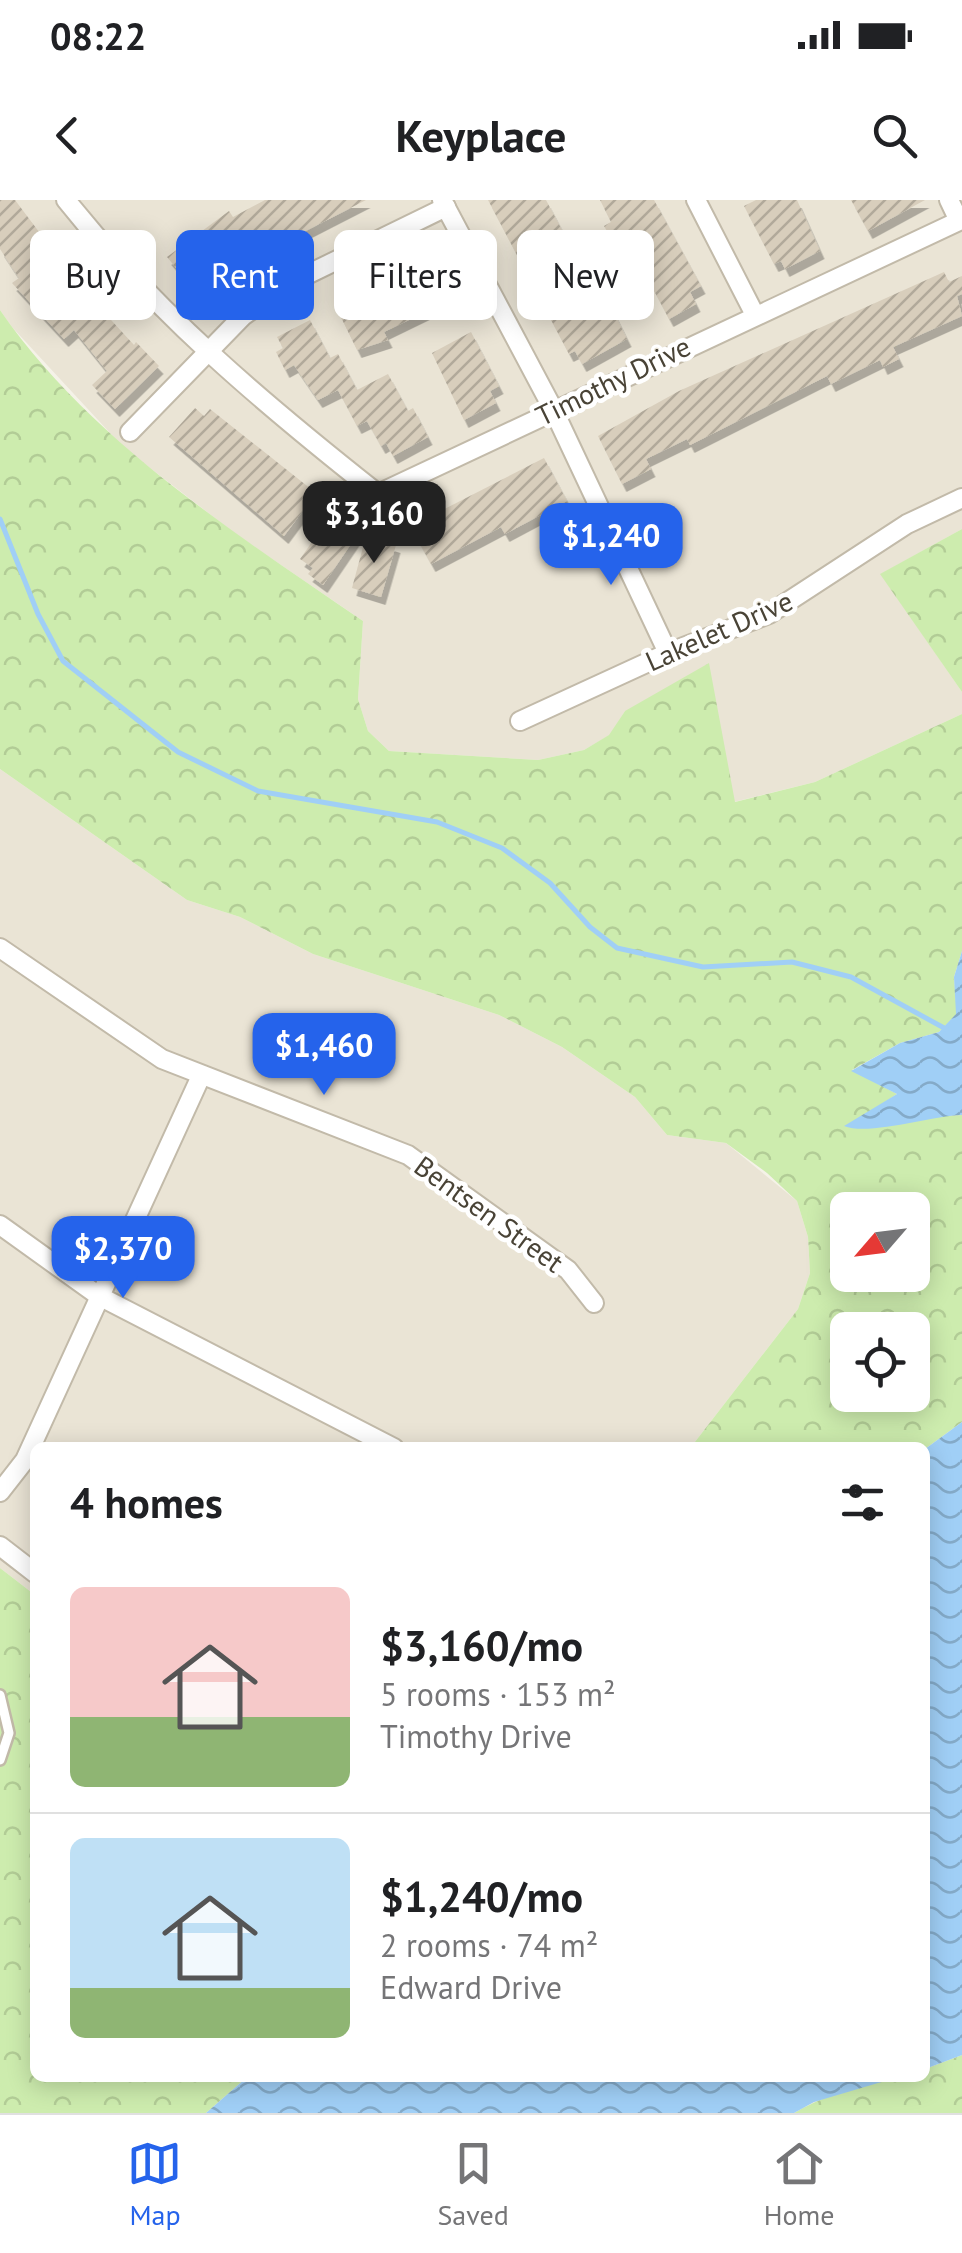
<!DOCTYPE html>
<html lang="en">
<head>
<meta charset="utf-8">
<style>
  :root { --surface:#fff; --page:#f2f2f2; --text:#202124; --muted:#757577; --line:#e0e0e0; --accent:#2563eb }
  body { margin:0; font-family:"PT Sans",sans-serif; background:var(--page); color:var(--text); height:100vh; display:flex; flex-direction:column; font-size:38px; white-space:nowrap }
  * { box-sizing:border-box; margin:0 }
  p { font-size:32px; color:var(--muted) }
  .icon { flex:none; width:55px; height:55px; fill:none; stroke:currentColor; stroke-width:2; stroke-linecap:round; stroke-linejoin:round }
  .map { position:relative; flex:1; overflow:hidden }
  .drawer { position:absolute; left:30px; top:1242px; width:900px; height:640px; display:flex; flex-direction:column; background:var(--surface); border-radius:15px; box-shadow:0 5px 25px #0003 }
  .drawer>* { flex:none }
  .hud { position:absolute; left:30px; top:30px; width:902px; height:90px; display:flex; gap:20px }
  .needle { width:65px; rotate:242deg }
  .controls { position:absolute; left:830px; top:992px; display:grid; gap:20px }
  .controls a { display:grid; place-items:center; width:100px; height:100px; border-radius:15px; background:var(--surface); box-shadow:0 5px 25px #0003; font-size:50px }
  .price { position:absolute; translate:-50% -85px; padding:0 22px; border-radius:20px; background:var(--accent); color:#fff; font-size:32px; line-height:65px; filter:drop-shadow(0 2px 5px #0008) }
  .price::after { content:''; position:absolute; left:50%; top:60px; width:30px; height:22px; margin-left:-15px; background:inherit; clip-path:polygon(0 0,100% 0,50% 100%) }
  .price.active { background:#222; color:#fff }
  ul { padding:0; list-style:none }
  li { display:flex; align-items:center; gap:30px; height:250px; padding:0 40px }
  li+li { border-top:2px solid var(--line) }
  li span { display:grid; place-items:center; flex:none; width:280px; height:200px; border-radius:15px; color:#555 }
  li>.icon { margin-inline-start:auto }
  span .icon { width:120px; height:120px; fill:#fffc; stroke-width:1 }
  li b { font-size:42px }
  h2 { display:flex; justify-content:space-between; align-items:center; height:120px; padding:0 40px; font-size:42px }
  .tag { padding:0 35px; border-radius:15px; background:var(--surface); box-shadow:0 5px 25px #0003; font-size:35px; line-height:90px }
  .tag.active { background:var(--accent); color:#fff }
  .status { display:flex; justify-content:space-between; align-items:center; height:70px; padding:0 50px; background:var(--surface); direction:ltr }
  .status svg { height:28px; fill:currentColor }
  header { display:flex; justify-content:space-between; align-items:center; height:130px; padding:0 40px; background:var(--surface); font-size:45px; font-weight:800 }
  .tabs { display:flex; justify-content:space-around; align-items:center; height:140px; border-top:2px solid var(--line); background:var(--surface); font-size:28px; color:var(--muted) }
  .tabs a { display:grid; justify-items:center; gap:5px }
  .tabs .active { color:var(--accent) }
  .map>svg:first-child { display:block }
  .residential { fill:#eae4d5 }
  .forest { fill:url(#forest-crowns); fill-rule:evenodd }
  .water { fill:url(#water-waves) }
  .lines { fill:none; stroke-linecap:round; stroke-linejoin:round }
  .stream { stroke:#a0cff6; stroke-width:5 }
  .building { fill:url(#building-hatch); filter:url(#shadow) }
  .lane-casing { stroke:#c2baa9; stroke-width:14 }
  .street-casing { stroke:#c2baa9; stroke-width:22 }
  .lane { stroke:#fff; stroke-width:9 }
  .street { stroke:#fff; stroke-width:18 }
  .labels { text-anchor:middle; stroke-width:9; stroke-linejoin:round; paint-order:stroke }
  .street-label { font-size:28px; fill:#494336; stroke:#fff }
</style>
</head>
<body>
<div class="status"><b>08:22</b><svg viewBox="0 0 49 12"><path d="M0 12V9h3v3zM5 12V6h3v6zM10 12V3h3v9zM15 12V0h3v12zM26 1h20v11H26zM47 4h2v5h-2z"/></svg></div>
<header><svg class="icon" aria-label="back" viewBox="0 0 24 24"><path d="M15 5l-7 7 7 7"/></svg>Keyplace<svg class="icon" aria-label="search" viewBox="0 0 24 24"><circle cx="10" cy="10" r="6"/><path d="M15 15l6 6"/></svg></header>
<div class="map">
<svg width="962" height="1913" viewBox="0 0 962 1913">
  <defs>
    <pattern id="forest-crowns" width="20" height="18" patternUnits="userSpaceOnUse" patternTransform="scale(2.5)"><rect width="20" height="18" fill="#cdecae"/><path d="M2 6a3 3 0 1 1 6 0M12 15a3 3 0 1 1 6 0" fill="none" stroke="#b2cc96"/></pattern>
    <pattern id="water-waves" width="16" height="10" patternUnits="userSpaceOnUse" patternTransform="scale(2.5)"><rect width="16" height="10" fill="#a0cff6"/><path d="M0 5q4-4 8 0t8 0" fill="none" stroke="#84aac8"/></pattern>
    <pattern id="building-hatch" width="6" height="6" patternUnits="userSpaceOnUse" patternTransform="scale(2.5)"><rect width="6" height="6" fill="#d8cebc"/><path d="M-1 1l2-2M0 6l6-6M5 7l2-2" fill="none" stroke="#b1a99a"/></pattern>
    <filter id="shadow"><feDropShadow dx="4.5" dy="8" stdDeviation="0" flood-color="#0004"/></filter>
  </defs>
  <rect width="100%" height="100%" fill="#f5f2e8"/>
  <g class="residential">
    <polygon points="0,0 962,0 962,329 881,374 962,492 962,514 815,582 734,602 625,511 610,535 584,550 538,560 389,551 368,531 358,499 363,421 233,332 123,247 11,126 0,110"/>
    <polygon points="0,569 187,700 240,717 313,754 499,815 562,847 635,897 667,935 726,943 797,1001 808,1037 810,1073 798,1109 691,1247 35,1248 35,1395 0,1368"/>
  </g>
  <g class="forest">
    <path d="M0,110C89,240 235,333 363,421L358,499L368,531L389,551L538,560L584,550L609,535L625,511L709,463L735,602L815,582L962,514V751L954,777L957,814L939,832L900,843L852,870L897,894L879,906L921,917L962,915V1222L925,1249L691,1247L798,1109L810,1073L808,1037L797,1001L767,973L726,943L667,935L635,897L562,847L499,815L313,754L240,717L187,700L0,569ZM848,1010H912V1075H848ZM848,1130H912V1195H848Z"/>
    <polygon points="962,329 962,492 880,374"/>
    <polygon points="0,1368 35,1395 35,1878 246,1878 206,1913 0,1913"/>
    <path d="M962,1855V1913H794C832,1891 881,1878 925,1878V1869Z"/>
  </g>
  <g class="water">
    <path d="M962,751V915C930,916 869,936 844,926L897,894L851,871L900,843L939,832L956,814L954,777Z"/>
    <polygon points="962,1222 962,1855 925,1869 925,1249"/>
    <polygon points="246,1878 895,1878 814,1902 794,1913 206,1913"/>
  </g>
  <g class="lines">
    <polyline class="stream" points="0,319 38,414 63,461 178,552 258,591 437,622 502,648 550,683 590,727 617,748 703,767 792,762 851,777 946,829"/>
  </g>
  <g class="building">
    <polygon points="0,0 15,0 79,85 134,145 136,142 159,166 115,209 92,185 107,171 74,130 64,139 12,83 19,78 0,49"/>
    <polygon points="265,0 366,0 249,60 201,98 167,57 229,11 233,17"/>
    <polygon points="488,0 546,0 565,36 558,39 599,119 613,111 627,139 582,164 575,151 569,154"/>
    <polygon points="600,0 654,0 701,86 690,92 696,104 669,119 650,83 642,87 624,52 620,54 604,26 611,22"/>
    <polygon points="756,0 797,0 820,51 785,69 781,61 774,64 744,6"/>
    <polygon points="851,0 925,0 868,31"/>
    <polygon points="433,60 454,98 384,132 388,140 357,150 336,107"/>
    <polygon points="944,72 949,82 962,76 962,94 957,96 962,116 893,147 899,159 883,167 880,160 831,184 827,176 690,245 687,239 646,259 651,269 622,284 598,236 679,191"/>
    <polygon points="310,120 330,158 338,154 357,190 388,174 408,211 413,208 428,237 393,256 386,243 381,246 367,221 357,226 338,190 318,200 294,165 285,170 276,152 283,148 277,137"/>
    <polygon points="471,132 499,186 490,191 496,203 464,220 432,153"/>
    <polygon points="195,208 204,216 210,209 316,293 284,336 169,237"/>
    <polygon points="544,258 567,301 505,334 501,327 431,364 415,335 427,328 423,320"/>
    <polygon points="328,319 355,338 323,385 308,374 313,368 300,359"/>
    <polygon points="366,336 396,345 381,397 352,388"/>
  </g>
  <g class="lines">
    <defs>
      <polyline id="lane" points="0,1495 9,1533 0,1560"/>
      <g id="street">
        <path d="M66,0C157,114 264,204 378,294L959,21L949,0"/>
        <polyline points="442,0 553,209 668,453"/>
        <polyline points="696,0 754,113"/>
        <polyline points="130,232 243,116 286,85 446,7"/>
        <polyline points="520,521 668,453 769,414 907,324 962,298"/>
        <polyline points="0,748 162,859 408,955 568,1070 594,1103"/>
        <polyline points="0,1025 99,1096 394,1248"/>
        <polyline points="0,1292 25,1260 201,876"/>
        <polyline points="0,1346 35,1373"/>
      </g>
    </defs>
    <use href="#lane" class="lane-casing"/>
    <use href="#street" class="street-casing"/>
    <use href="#lane" class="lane"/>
    <use href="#street" class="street"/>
  </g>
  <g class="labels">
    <g class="street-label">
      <text transform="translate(613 181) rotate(-26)" y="10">Timothy Drive</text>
      <text transform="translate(719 431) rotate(-24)" y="10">Lakelet Drive</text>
      <text transform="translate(489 1014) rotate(36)" y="10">Bentsen Street</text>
    </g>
  </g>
</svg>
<div class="controls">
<a><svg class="needle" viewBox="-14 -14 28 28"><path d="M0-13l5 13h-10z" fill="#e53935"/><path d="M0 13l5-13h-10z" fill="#757577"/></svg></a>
<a><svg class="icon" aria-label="locate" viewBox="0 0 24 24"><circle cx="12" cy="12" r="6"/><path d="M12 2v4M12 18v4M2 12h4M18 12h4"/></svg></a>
</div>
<b class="price active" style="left:374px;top:366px">$3,160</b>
<b class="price" style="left:611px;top:388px">$1,240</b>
<b class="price" style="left:324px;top:898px">$1,460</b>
<b class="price" style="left:123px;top:1101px">$2,370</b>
<div class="hud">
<a class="tag">Buy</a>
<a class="tag active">Rent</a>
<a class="tag">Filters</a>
<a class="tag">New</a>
</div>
<section class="drawer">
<h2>4 homes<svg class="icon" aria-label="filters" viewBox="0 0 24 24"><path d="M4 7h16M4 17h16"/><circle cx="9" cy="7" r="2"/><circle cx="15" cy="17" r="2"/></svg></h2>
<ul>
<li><span style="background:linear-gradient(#f6c9c9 65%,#8fb573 0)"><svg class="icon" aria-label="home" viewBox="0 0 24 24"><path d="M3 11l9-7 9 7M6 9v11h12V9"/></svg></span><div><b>$3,160/mo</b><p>5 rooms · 153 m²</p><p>Timothy Drive</p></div></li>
<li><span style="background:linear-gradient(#bfe0f5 75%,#8fb573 0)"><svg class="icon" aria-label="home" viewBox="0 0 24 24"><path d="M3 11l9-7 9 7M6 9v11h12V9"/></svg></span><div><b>$1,240/mo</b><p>2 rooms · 74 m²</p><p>Edward Drive</p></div></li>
</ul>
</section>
</div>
<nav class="tabs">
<a class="active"><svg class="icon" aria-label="map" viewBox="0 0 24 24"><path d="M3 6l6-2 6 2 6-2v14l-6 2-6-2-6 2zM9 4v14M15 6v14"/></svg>Map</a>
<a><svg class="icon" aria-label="saved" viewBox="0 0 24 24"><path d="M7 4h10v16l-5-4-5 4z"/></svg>Saved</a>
<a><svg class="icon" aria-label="home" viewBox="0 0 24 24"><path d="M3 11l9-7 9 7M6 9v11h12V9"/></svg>Home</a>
</nav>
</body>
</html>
